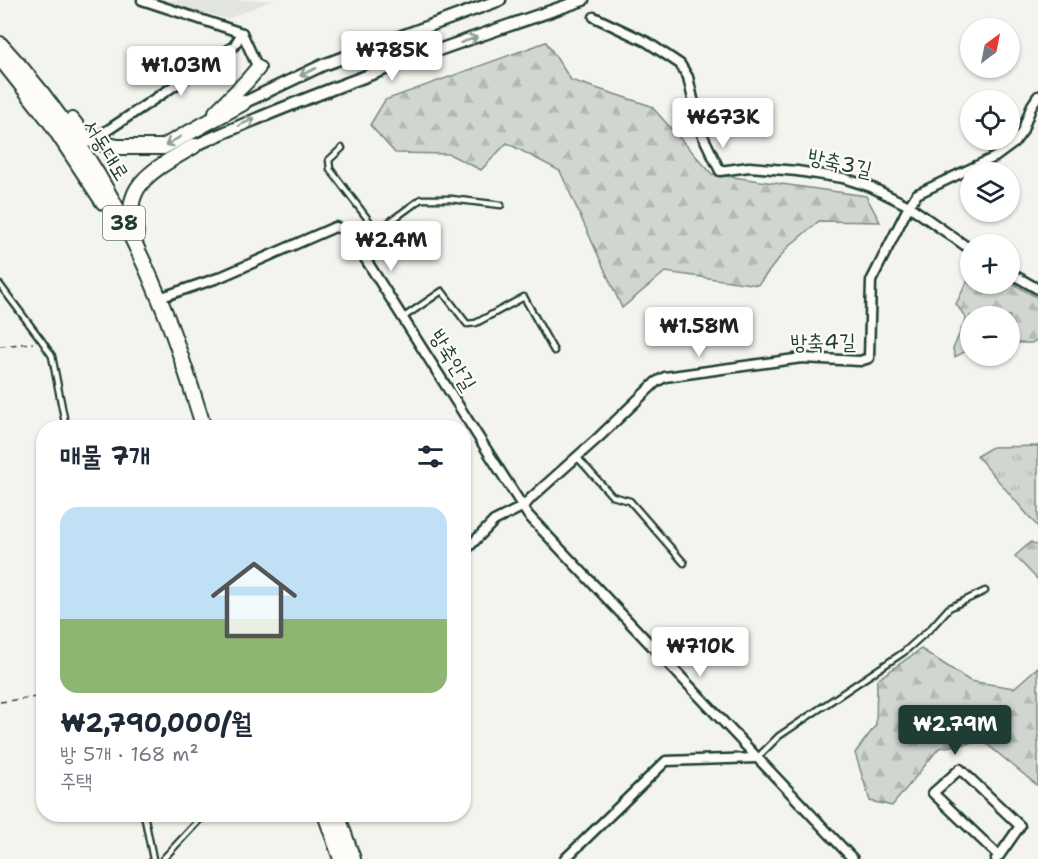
<!DOCTYPE html>
<html lang="ko">
<head>
<meta charset="utf-8">
<style>
  :root { --surface:#fff; --page:#f6f6f7; --text:#1f2937; --muted:#747a83; --accent:#1f3d34 }
  body { margin:0; font-family:"Shantell Sans","Poor Story",sans-serif; background:var(--page); color:var(--text); height:100vh; display:flex; flex-direction:column; font-size:22px; white-space:nowrap }
  * { box-sizing:border-box; margin:0 }
  p { font-size:20px; color:var(--muted) }
  .icon { flex:none; width:33px; height:33px; fill:none; stroke:currentColor; stroke-width:2; stroke-linecap:round; stroke-linejoin:round }
  .map { position:relative; flex:1; overflow:hidden }
  .side { position:absolute; left:36px; top:420px; width:435px; height:402px; display:flex; flex-direction:column; background:var(--surface); border-radius:24px; box-shadow:0 2px 4px #0004 }
  .side>* { flex:none }
  .needle { width:39px; rotate:32deg }
  .tools { position:absolute; left:960px; top:18px; display:grid; gap:12px }
  .tools a { display:grid; place-items:center; width:60px; height:60px; border-radius:50%; background:var(--surface); box-shadow:0 2px 4px #0004; font-size:30px }
  .price { position:absolute; translate:-50% -51px; padding:0 14px; border-radius:6px; background:#fff; color:#222; font-size:20px; line-height:39px; filter:drop-shadow(0 2px 3px #0008) }
  .price::after { content:''; position:absolute; left:50%; top:36px; width:18px; height:14px; margin-left:-9px; background:inherit; clip-path:polygon(0 0,100% 0,50% 100%) }
  .price.selected { background:var(--accent); color:#fff }
  ul { padding:0; list-style:none }
  li { display:grid; align-content:center; gap:12px; height:318px; padding:0 24px }
  li span { display:grid; place-items:center; height:186px; border-radius:18px; color:#555 }
  li>.icon { margin-inline-start:auto }
  span .icon { width:108px; height:108px; fill:#fffc; stroke-width:1 }
  li b { font-size:26px }
  h2 { display:flex; justify-content:space-between; align-items:center; height:72px; padding:0 24px; font-size:26px }
  .map>svg:first-child { display:block }
  .built { fill:#e2e5df }
  .grass { fill:url(#grass-tufts); stroke:#788a82; stroke-width:1.5 }
  .forest { fill:url(#forest-firs); stroke:#788a82; stroke-width:1.5 }
  .lines { fill:none; stroke-linecap:round; stroke-linejoin:round }
  .service-casing { stroke:#1f3d34; stroke-width:9 }
  .minor-casing { stroke:#1f3d34; stroke-width:13 }
  .tertiary-casing { stroke:#1f3d34; stroke-width:15 }
  .primary-casing { stroke:#1f3d34; stroke-width:18 }
  .path { stroke:#1f3d34; stroke-width:1.5; stroke-dasharray:6 4.5; stroke-linecap:butt }
  .service { stroke:#fdfcf7; stroke-width:4.5 }
  .minor { stroke:#fdfcf7; stroke-width:8 }
  .tertiary { stroke:#fdfcf7; stroke-width:10 }
  .primary { stroke:#fdfcf7; stroke-width:14 }
  .oneway { stroke:#8e9c96 }
  .labels { text-anchor:middle; stroke-width:4.5; stroke-linejoin:round; paint-order:stroke }
  .shield { fill:#fdfcf7; stroke:#62766e; stroke-width:1.5 }
  .shield-label { font-size:20px; font-weight:bold; fill:#1f3d34 }
  .street-label { font-size:21px; fill:#1f3d34; stroke:#fdfcf7 }
</style>
</head>
<body>
<div class="map">
<svg width="1038" height="859" viewBox="0 0 1038 859">
  <defs>
    <pattern id="grass-tufts" width="24" height="20" patternUnits="userSpaceOnUse" patternTransform="scale(1.5)"><rect width="24" height="20" fill="#d1d6d1"/><path d="M3 7l-1-3M5 7V3M7 7l1-3M15 17l-1-3M17 17v-4M19 17l1-3" fill="none" stroke="#b3b9b4"/></pattern>
    <pattern id="forest-firs" width="22" height="20" patternUnits="userSpaceOnUse" patternTransform="scale(1.5)"><rect width="22" height="20" fill="#d1d6d1"/><path d="M5 1l3.5 6h-7zM16 11l3.5 6h-7z" fill="#b3b9b4"/></pattern>
  </defs>
  <rect width="100%" height="100%" fill="#f4f4ef"/>
  <filter id="ink" filterUnits="userSpaceOnUse"><feTurbulence type="fractalNoise" baseFrequency=".0167" numOctaves="2"/><feDisplacementMap in="SourceGraphic" scale="12" xChannelSelector="R" yChannelSelector="G"/><feConvolveMatrix kernelMatrix="1 2 1 2 8 2 1 2 1" color-interpolation-filters="sRGB"/></filter>
  <g filter="url(#ink)">
    <polygon class="built" points="160,0 273,0 227,19"/>
    <polygon class="grass" points="1038,446 1038,527 977,456 992,447"/>
    <g class="forest">
      <polygon points="546,42 571,80 651,106 712,174 866,196 880,222 819,221 788,247 758,285 665,272 622,308 560,171 507,143 481,170 449,154 395,153 370,125 385,100"/>
      <polygon points="970,276 970,284 1010,284 1010,282 1038,298 1038,339 1032,343 1010,343 1010,316 970,316 970,349 955,357 953,349 966,318 956,304"/>
      <polygon points="1031,542 1038,546 1038,580 1015,556"/>
      <polygon points="921,649 970,681 1014,688 1038,667 1038,786 983,741 939,748 892,806 870,801 855,753 876,725 877,680"/>
    </g>
    <g class="lines">
      <defs>
        <g id="service">
          <polyline points="342,148 329,160 330,169 376,230 394,257"/>
          <polyline points="355,241 384,226 421,199 451,199 501,205"/>
          <polyline points="0,285 42,341 52,356 66,428"/>
          <polyline points="404,317 442,291 467,324 476,323 524,297 554,351"/>
          <polyline points="577,457 612,496 630,501 684,563"/>
          <polyline points="757,758 779,736 904,652 931,628 949,608 985,591"/>
          <polyline points="144,814 153,859"/>
          <polyline points="163,859 205,814"/>
        </g>
        <g id="minor">
          <polyline points="142,0 242,33"/>
          <polyline points="242,33 258,68"/>
          <polyline points="95,141 102,134 234,46 242,33"/>
          <polyline points="970,249 909,206 917,194 995,157 1014,143 1022,132 1032,105 1038,96"/>
          <polyline points="1010,273 1038,289"/>
          <polyline points="159,298 218,278 335,227 347,230 528,515 853,859"/>
          <polyline points="464,552 494,521 524,506 531,498 599,437 656,382 665,377 802,358 860,361 869,358 871,281 909,206 871,187 843,178 797,171 749,167 720,171 700,130 688,77 680,64 647,42 594,17"/>
          <polyline points="565,859 666,761 757,758"/>
          <polyline points="996,859 999,856 1020,826 960,769 933,793 999,856"/>
        </g>
        <g id="tertiary">
          <polyline points="243,103 323,65 500,0"/>
          <path d="M194,146C320,89 452,45 583,0"/>
        </g>
        <g id="primary">
          <path d="M0,44C68,117 121,205 159,298C177,340 190,384 204,428"/>
          <polyline points="0,58 49,120 103,202"/>
          <polyline points="216,112 247,81 258,68"/>
          <polyline points="72,120 85,137 99,143 118,147 163,147 243,103"/>
          <path d="M136,232C117,185 159,167 194,146"/>
          <polyline points="325,814 341,859"/>
          <polyline points="337,814 353,859"/>
        </g>
      </defs>
      <use href="#service" class="service-casing"/>
      <use href="#minor" class="minor-casing"/>
      <use href="#tertiary" class="tertiary-casing"/>
      <use href="#primary" class="primary-casing"/>
      <g class="path">
        <polyline points="0,346 33,343"/>
        <polyline points="0,702 44,696"/>
      </g>
      <use href="#service" class="service"/>
      <use href="#minor" class="minor"/>
      <use href="#tertiary" class="tertiary"/>
      <use href="#primary" class="primary"/>
    </g>
    <defs><path id="oneway-shaft" d="M-6 0H5M1.5-3L5.5 0L1.5 3" fill="none" stroke-width="1.6" stroke-linecap="round" stroke-linejoin="round" transform="scale(1.5)"/></defs>
    <g class="oneway">
      <use href="#oneway-shaft" transform="translate(469 40) rotate(-19)"/>
      <use href="#oneway-shaft" transform="translate(308 72) rotate(155)"/>
      <use href="#oneway-shaft" transform="translate(247 122) rotate(-24)"/>
      <use href="#oneway-shaft" transform="translate(173 141) rotate(150)"/>
    </g>
  </g>
  <g class="labels">
    <rect class="shield" x="103" y="206" width="42" height="34" rx="4.5"/>
    <g class="shield-label">
      <text x="124" y="230">38</text>
    </g>
    <g class="street-label">
      <text transform="translate(106 150) rotate(58)" y="7">서동대로</text>
      <text transform="translate(840 163) rotate(13)" y="7">방축3길</text>
      <text transform="translate(823 342) rotate(-1)" y="7">방축4길</text>
      <text transform="translate(453 360) rotate(58)" y="7">방축안길</text>
    </g>
  </g>
</svg>
<div class="tools">
<a><svg class="needle" viewBox="-14 -14 28 28"><path d="M0-13l5 13h-10z" fill="#e53935"/><path d="M0 13l5-13h-10z" fill="#747a83"/></svg></a>
<a><svg class="icon" aria-label="locate" viewBox="0 0 24 24"><circle cx="12" cy="12" r="6"/><path d="M12 2v4M12 18v4M2 12h4M18 12h4"/></svg></a>
<a><svg class="icon" aria-label="layers" viewBox="0 0 24 24"><path d="M12 4l9 5-9 5-9-5zM3 14l9 5 9-5"/></svg></a>
<a>+</a>
<a>−</a>
</div>
<b class="price" style="left:392px;top:82px">₩785K</b>
<b class="price" style="left:181px;top:97px">₩1.03M</b>
<b class="price" style="left:723px;top:149px">₩673K</b>
<b class="price" style="left:391px;top:272px">₩2.4M</b>
<b class="price" style="left:699px;top:358px">₩1.58M</b>
<b class="price" style="left:700px;top:678px">₩710K</b>
<b class="price selected" style="left:955px;top:756px">₩2.79M</b>
<section class="side">
<h2>매물 7개<svg class="icon" aria-label="filters" viewBox="0 0 24 24"><path d="M4 7h16M4 17h16"/><circle cx="9" cy="7" r="2"/><circle cx="15" cy="17" r="2"/></svg></h2>
<ul>
<li><span style="background:linear-gradient(#bfe0f5 60%,#8fb573 0)"><svg class="icon" aria-label="home" viewBox="0 0 24 24"><path d="M3 11l9-7 9 7M6 9v11h12V9"/></svg></span><div><b>₩2,790,000/월</b><p>방 5개 · 168 m²</p><p>주택</p></div></li>
</ul>
</section>
</div>
</body>
</html>
